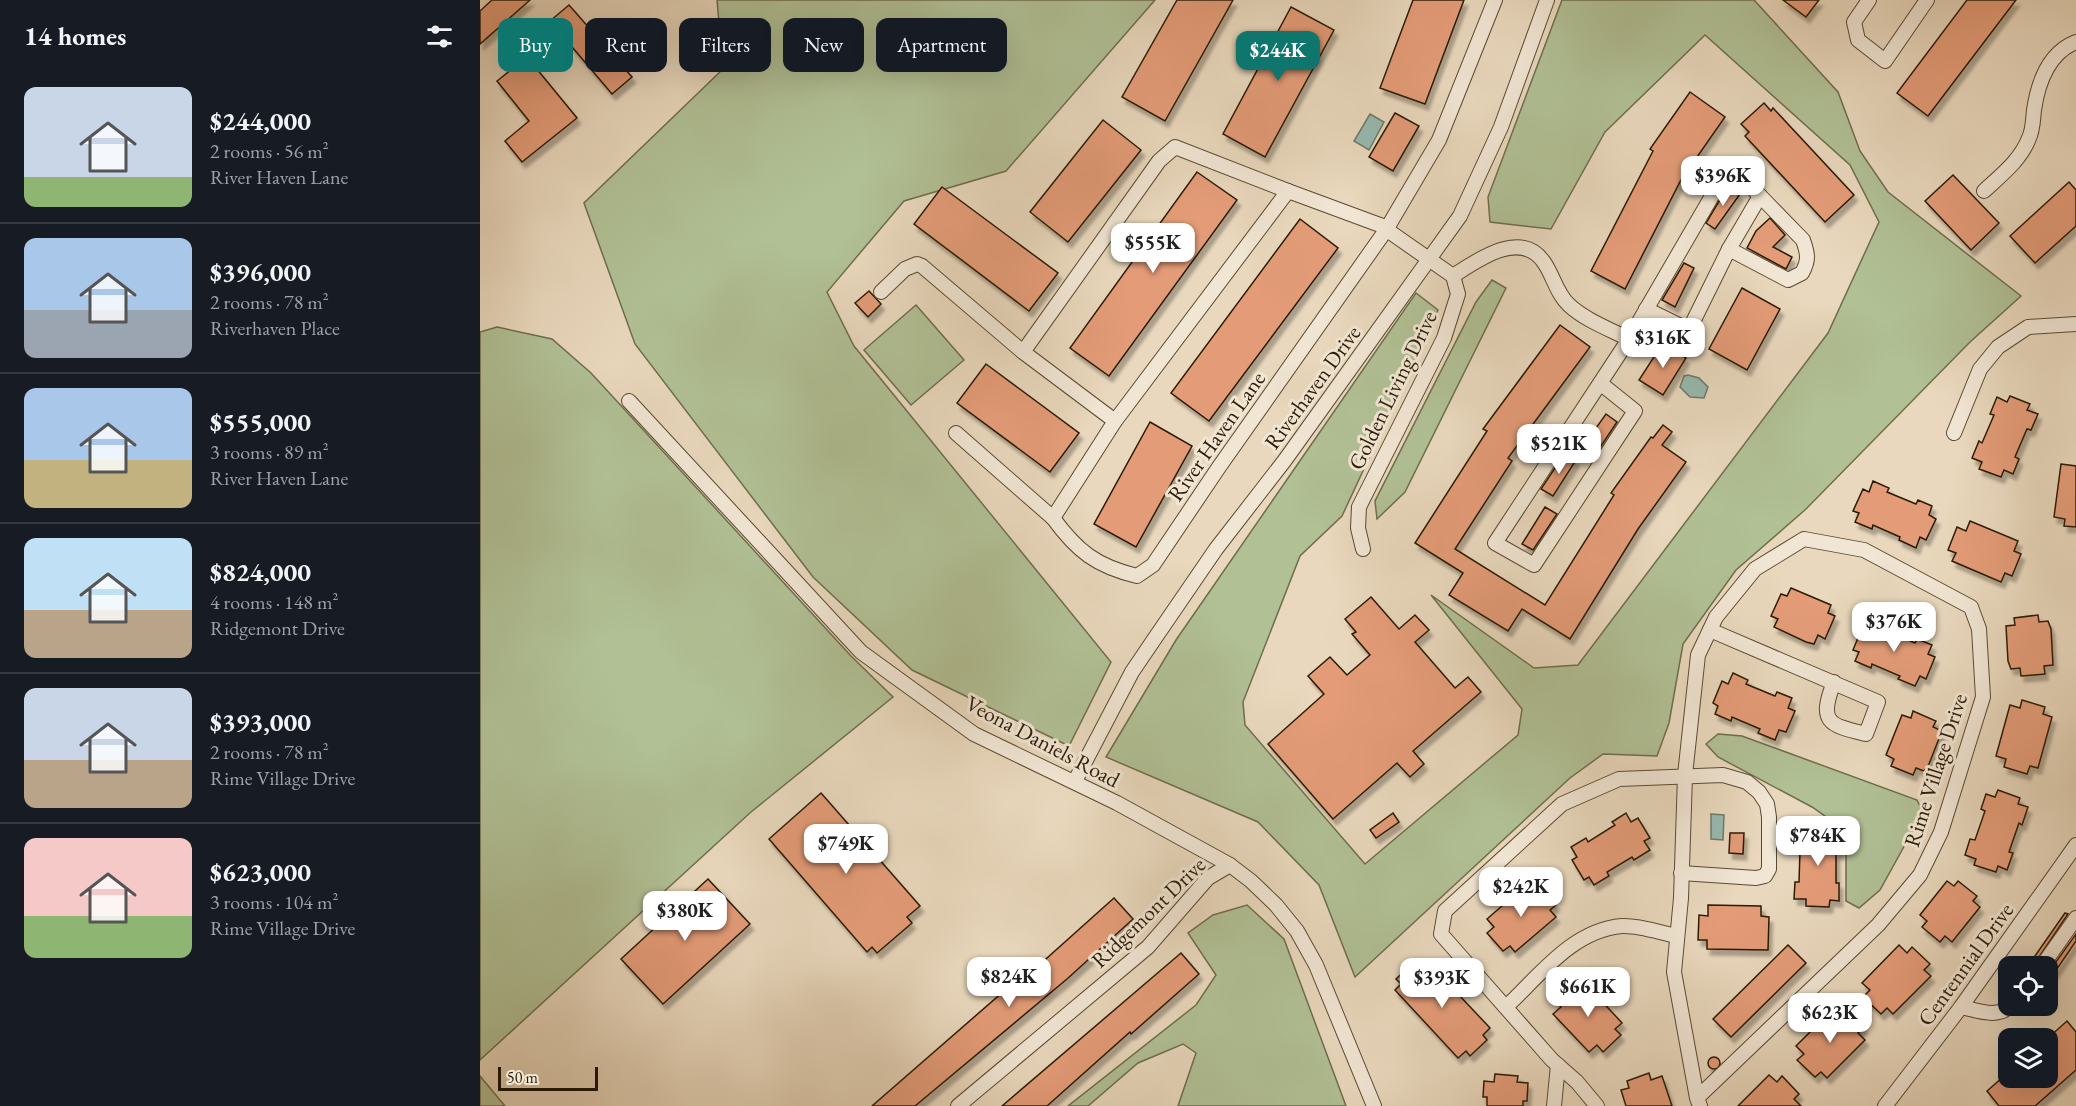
<!DOCTYPE html>
<html lang="en">
<head>
<meta charset="utf-8">
<style>
  :root { --surface:#171b24; --page:#242831; --text:#f1f3f6; --muted:#9ea1a6; --line:#363941; --accent:#0f766e }
  body { margin:0; font-family:"EB Garamond",serif; background:var(--page); color:var(--text); height:100vh; display:flex; flex-direction:column; font-size:22px; white-space:nowrap }
  * { box-sizing:border-box; margin:0 }
  p { font-size:20px; color:var(--muted) }
  .icon { flex:none; width:33px; height:33px; fill:none; stroke:currentColor; stroke-width:2; stroke-linecap:round; stroke-linejoin:round }
  .map { position:relative; flex:1; overflow:hidden }
  .sheet { display:flex; flex-direction:column; background:var(--surface); width:480px }
  .sheet>* { flex:none }
  .banner { position:absolute; left:18px; top:18px; width:570px; height:54px; display:flex; gap:12px }
  .buttons { position:absolute; left:1518px; top:956px; display:grid; gap:12px }
  .buttons a { display:grid; place-items:center; width:60px; height:60px; border-radius:12px; background:var(--surface); box-shadow:0 6px 24px #0002; font-size:30px }
  .scale { position:absolute; left:18px; bottom:15px; width:100px; box-sizing:border-box; padding-left:6px; border:3px solid #2b1b05; border-top:0; font-size:16px; line-height:21px; white-space:nowrap; color:#2b1b05; -webkit-text-stroke:4px #f1e6d4; paint-order:stroke }
  .price { position:absolute; translate:-50% -51px; padding:0 14px; border-radius:12px; background:#fff; color:#222; font-size:20px; line-height:39px; filter:drop-shadow(0 2px 3px #0008) }
  .price::after { content:''; position:absolute; left:50%; top:36px; width:18px; height:14px; margin-left:-9px; background:inherit; clip-path:polygon(0 0,100% 0,50% 100%) }
  .price.current { background:var(--accent); color:#fff }
  ul { padding:0; list-style:none }
  li { display:flex; align-items:center; gap:18px; height:150px; padding:0 24px }
  li+li { border-top:2px solid var(--line) }
  li span { display:grid; place-items:center; flex:none; width:168px; height:120px; border-radius:12px; color:#555 }
  li>.icon { margin-inline-start:auto }
  span .icon { width:72px; height:72px; fill:#fffc; stroke-width:1 }
  li b { font-size:26px }
  h2 { display:flex; justify-content:space-between; align-items:center; height:72px; padding:0 24px; font-size:26px }
  .pill { padding:0 21px; border-radius:12px; background:var(--surface); box-shadow:0 6px 24px #0002; font-size:21px; line-height:54px }
  .pill.current { background:var(--accent); color:#fff }
  main { display:flex; flex:1; min-height:0 }
  .map>svg:first-child { display:block }
  .green { fill:#b1c095; stroke:#6e6e4d; stroke-width:1.5 }
  .water { fill:#97bab0; stroke:#6c7a6c; stroke-width:1.5 }
  .building { fill:#e49c78; stroke:#2b1b05; stroke-width:1.5; filter:url(#shadow) }
  .lines { fill:none; stroke-linecap:round; stroke-linejoin:round }
  .minor-casing { stroke:#5a4a33; stroke-width:16 }
  .minor { stroke:#f1e6d4; stroke-width:14 }
  .labels { text-anchor:middle; stroke-width:6; stroke-linejoin:round; paint-order:stroke }
  .street-label { font-size:22px; fill:#2b1b05; stroke:#f1e6d4 }
</style>
</head>
<body>
<main>
<section class="sheet">
<h2>14 homes<svg class="icon" aria-label="filters" viewBox="0 0 24 24"><path d="M4 7h16M4 17h16"/><circle cx="9" cy="7" r="2"/><circle cx="15" cy="17" r="2"/></svg></h2>
<ul>
<li><span style="background:linear-gradient(#c9d6e8 75%,#8fb573 0)"><svg class="icon" aria-label="home" viewBox="0 0 24 24"><path d="M3 11l9-7 9 7M6 9v11h12V9"/></svg></span><div><b>$244,000</b><p>2 rooms · 56 m²</p><p>River Haven Lane</p></div></li>
<li><span style="background:linear-gradient(#a9c7e8 60%,#9aa5b1 0)"><svg class="icon" aria-label="home" viewBox="0 0 24 24"><path d="M3 11l9-7 9 7M6 9v11h12V9"/></svg></span><div><b>$396,000</b><p>2 rooms · 78 m²</p><p>Riverhaven Place</p></div></li>
<li><span style="background:linear-gradient(#a9c7e8 60%,#c2b280 0)"><svg class="icon" aria-label="home" viewBox="0 0 24 24"><path d="M3 11l9-7 9 7M6 9v11h12V9"/></svg></span><div><b>$555,000</b><p>3 rooms · 89 m²</p><p>River Haven Lane</p></div></li>
<li><span style="background:linear-gradient(#bfe0f5 60%,#b9a48a 0)"><svg class="icon" aria-label="home" viewBox="0 0 24 24"><path d="M3 11l9-7 9 7M6 9v11h12V9"/></svg></span><div><b>$824,000</b><p>4 rooms · 148 m²</p><p>Ridgemont Drive</p></div></li>
<li><span style="background:linear-gradient(#c9d6e8 60%,#b9a48a 0)"><svg class="icon" aria-label="home" viewBox="0 0 24 24"><path d="M3 11l9-7 9 7M6 9v11h12V9"/></svg></span><div><b>$393,000</b><p>2 rooms · 78 m²</p><p>Rime Village Drive</p></div></li>
<li><span style="background:linear-gradient(#f6c9c9 65%,#8fb573 0)"><svg class="icon" aria-label="home" viewBox="0 0 24 24"><path d="M3 11l9-7 9 7M6 9v11h12V9"/></svg></span><div><b>$623,000</b><p>3 rooms · 104 m²</p><p>Rime Village Drive</p></div></li>
</ul>
</section>
<div class="map">
<svg width="1596" height="1106" viewBox="0 0 1596 1106">
  <defs>
    <filter id="shadow"><feDropShadow dx="3.5" dy="6" stdDeviation="1.5" flood-color="#0004"/></filter>
  </defs>
  <rect width="100%" height="100%" fill="#e9d8bd"/>
  <filter id="stains"><feTurbulence type="fractalNoise" baseFrequency=".00333" numOctaves="4"/><feColorMatrix values="0 0 0 0 .2 0 0 0 0 .09 0 0 0 0 .02 0 0 0 .5 -.17"/></filter>
  <radialGradient id="worn" r=".72"><stop offset=".6" stop-color="#630" stop-opacity="0"/><stop offset="1" stop-color="#630" stop-opacity=".3"/></radialGradient>
  <g class="green">
    <polygon points="237,0 675,0 526,171 424,201 347,292 374,346 631,662 589,746 432,670 333,577 155,344 104,203 243,69"/>
    <polygon points="1082,0 1274,0 1358,92 1380,151 1408,192 1541,296 1490,342 1326,509 1256,570 1203,644 1189,723 1177,756 1123,754 1090,778 875,977 839,885 778,822 626,757 696,640 936,293 958,310 862,516 820,556 763,702 765,725 885,864 1038,735 1042,709 951,595 1054,668 1098,665 1348,333 1399,222 1370,165 1225,35 1125,132 1071,229 1010,222 1008,197"/>
    <polygon points="1012,280 1026,288 925,492 897,519 895,501 996,302"/>
    <polygon points="436,305 484,360 431,405 384,350"/>
    <polygon points="17,327 72,339 111,373 371,656 413,697 271,812 0,1060 0,332"/>
    <polygon points="1238,734 1262,736 1437,800 1443,812 1400,890 1379,908 1366,901 1366,831 1332,807 1238,757 1226,744"/>
    <polygon points="767,905 804,939 866,1106 698,1106 716,1053 703,1044 658,1063 608,1106 588,1106 716,1005 736,975 708,933 733,915"/>
    <polygon points="0,1076 25,1106 0,1106"/>
  </g>
  <g class="water">
    <polygon points="890,114 904,122 889,150 874,141"/>
    <polygon points="1208,375 1219,378 1228,387 1224,398 1210,397 1200,387 1204,376"/>
    <polygon points="1231,814 1244,815 1243,840 1231,839"/>
  </g>
  <g class="building">
    <polygon points="12,0 50,0 0,44 0,11"/>
    <polygon points="697,0 753,0 685,121 642,97"/>
    <polygon points="933,0 984,0 945,104 900,88"/>
    <polygon points="1303,0 1339,0 1326,17"/>
    <polygon points="1487,0 1536,0 1448,116 1417,93"/>
    <polygon points="89,5 152,77 132,94 70,21"/>
    <polygon points="811,7 854,30 785,157 743,134"/>
    <polygon points="47,57 97,118 42,162 25,141 49,121 17,81"/>
    <polygon points="1210,92 1245,117 1201,180 1145,289 1111,271 1173,151 1170,149"/>
    <polygon points="1284,103 1291,111 1293,108 1374,195 1345,222 1265,136 1269,132 1261,124"/>
    <polygon points="915,113 939,126 913,171 889,157"/>
    <polygon points="623,120 661,150 588,242 550,212"/>
    <polygon points="717,172 757,200 629,376 590,348"/>
    <polygon points="1473,175 1519,223 1491,250 1445,201"/>
    <polygon points="1589,182 1596,190 1596,226 1555,263 1530,236"/>
    <polygon points="1248,186 1260,194 1235,229 1226,223"/>
    <polygon points="462,187 578,273 549,311 434,224"/>
    <polygon points="1290,218 1305,235 1293,247 1312,257 1306,269 1267,248 1276,231"/>
    <polygon points="820,219 858,248 729,421 691,393"/>
    <polygon points="1204,263 1214,268 1195,307 1182,300"/>
    <polygon points="1262,288 1300,309 1267,370 1229,349"/>
    <polygon points="389,291 401,304 388,317 375,303"/>
    <polygon points="1080,325 1110,347 1028,458 1032,461 975,549 1065,605 1134,495 1131,493 1171,437 1173,438 1183,425 1192,432 1182,445 1206,462 1158,529 1090,639 1042,609 1028,631 969,595 983,573 935,543 1007,431 1003,429"/>
    <polygon points="1183,343 1206,358 1183,395 1159,380"/>
    <polygon points="506,364 599,433 570,472 477,403"/>
    <polygon points="1530,396 1550,404 1547,410 1558,414 1551,430 1547,429 1535,457 1539,459 1533,474 1524,470 1521,477 1499,469 1502,462 1492,458 1499,441 1502,443 1514,415 1510,414 1517,397 1527,402"/>
    <polygon points="1126,414 1137,422 1113,458 1101,449"/>
    <polygon points="670,422 712,446 656,547 614,524"/>
    <polygon points="1085,453 1096,460 1073,496 1061,489"/>
    <polygon points="1581,464 1596,466 1596,527 1584,526 1585,519 1574,517"/>
    <polygon points="1393,481 1409,488 1407,492 1436,504 1438,500 1452,506 1449,515 1456,519 1446,540 1440,537 1436,548 1419,540 1420,537 1393,525 1392,529 1375,522 1379,513 1373,511 1383,489 1389,492"/>
    <polygon points="1065,507 1077,514 1053,550 1042,544"/>
    <polygon points="1490,521 1538,541 1534,551 1541,554 1532,576 1525,573 1521,582 1472,561 1476,553 1468,550 1477,527 1486,531"/>
    <polygon points="1311,588 1351,605 1348,613 1355,616 1345,639 1338,635 1334,644 1326,642 1294,627 1298,619 1291,616 1301,594 1307,596"/>
    <polygon points="891,597 919,629 935,615 949,630 935,642 975,688 988,677 1001,692 933,751 944,764 930,777 917,763 853,819 788,744 844,694 828,676 850,657 867,675 890,655 872,634 876,632 865,619"/>
    <polygon points="1558,615 1559,622 1568,621 1571,629 1573,665 1564,666 1565,674 1541,676 1540,668 1531,669 1528,661 1526,626 1535,625 1534,618"/>
    <polygon points="1393,620 1409,627 1407,631 1435,643 1437,639 1452,645 1448,654 1455,657 1446,679 1440,676 1435,686 1418,679 1420,676 1392,664 1391,668 1375,661 1379,652 1373,650 1382,628 1388,631"/>
    <polygon points="1253,673 1268,680 1266,684 1295,696 1297,692 1312,698 1308,708 1315,711 1306,732 1299,730 1295,740 1278,733 1280,729 1252,717 1251,721 1235,714 1238,706 1233,703 1242,681 1248,684"/>
    <polygon points="1542,700 1565,707 1563,714 1572,717 1558,768 1550,766 1547,774 1524,767 1526,759 1516,756 1530,705 1540,708"/>
    <polygon points="1433,711 1456,721 1453,727 1462,731 1449,764 1444,771 1436,768 1433,775 1411,766 1414,759 1406,755 1422,715 1431,718"/>
    <polygon points="1518,790 1540,798 1538,804 1548,807 1542,825 1539,823 1529,852 1533,853 1527,870 1518,866 1516,872 1494,865 1496,859 1485,855 1490,839 1495,840 1505,811 1501,809 1506,794 1515,797"/>
    <polygon points="341,793 440,906 427,917 432,923 397,953 392,947 387,952 289,839"/>
    <polygon points="913,813 919,822 896,838 890,830"/>
    <polygon points="1146,813 1151,822 1158,818 1170,838 1164,841 1170,850 1154,860 1152,857 1127,872 1129,876 1114,885 1109,877 1104,880 1092,860 1097,857 1091,847 1106,838 1108,842 1135,825 1132,822"/>
    <polygon points="1327,827 1350,828 1350,835 1361,835 1360,853 1356,853 1356,883 1359,883 1359,901 1350,900 1349,907 1326,906 1326,899 1314,899 1315,882 1319,882 1320,851 1316,851 1317,835 1326,835"/>
    <polygon points="1250,833 1264,833 1263,854 1249,853"/>
    <polygon points="228,879 270,924 183,1004 141,959"/>
    <polygon points="1467,881 1474,886 1478,881 1497,896 1493,901 1500,907 1472,942 1465,936 1460,942 1442,927 1447,921 1440,915"/>
    <polygon points="1047,884 1053,892 1059,887 1076,905 1070,910 1076,917 1035,952 1030,946 1023,951 1007,933 1014,927 1007,919"/>
    <polygon points="634,898 653,919 587,979 435,1106 392,1106 555,964 558,966"/>
    <polygon points="1228,905 1281,906 1281,916 1289,917 1288,950 1227,949 1227,940 1218,940 1219,915 1228,916"/>
    <polygon points="1585,913 1588,914 1553,966 1548,966"/>
    <polygon points="1596,934 1596,941 1568,982 1568,973"/>
    <polygon points="1308,945 1326,963 1251,1037 1233,1019"/>
    <polygon points="1419,945 1427,953 1432,947 1450,964 1444,970 1451,976 1413,1014 1407,1008 1401,1014 1383,997 1390,990 1382,983"/>
    <polygon points="701,953 719,974 651,1034 650,1032 567,1106 522,1106"/>
    <polygon points="946,960 1010,1028 1003,1035 1007,1040 990,1056 986,1051 978,1058 915,990 921,984 916,979 934,962 938,967"/>
    <polygon points="1093,984 1099,990 1106,984 1142,1023 1135,1029 1141,1035 1123,1052 1117,1045 1109,1052 1073,1014 1081,1007 1075,1001"/>
    <polygon points="1353,1009 1361,1016 1366,1011 1384,1028 1378,1033 1385,1040 1347,1078 1341,1072 1335,1077 1317,1060 1324,1054 1316,1046"/>
    <polygon points="1587,1021 1596,1032 1596,1070 1555,1106 1519,1106 1507,1091 1523,1077 1568,1077 1568,1038"/>
    <circle cx="1234" cy="1063" r="6"/>
    <polygon points="1169,1073 1171,1080 1182,1076 1192,1106 1146,1106 1141,1090 1149,1088 1147,1081"/>
    <polygon points="1015,1074 1038,1076 1037,1082 1048,1083 1047,1101 1043,1101 1043,1106 1007,1106 1007,1097 1003,1097 1004,1081 1014,1082"/>
    <polygon points="1289,1075 1297,1082 1302,1076 1319,1094 1314,1099 1321,1106 1258,1106"/>
  </g>
  <g class="lines">
    <defs>
      <g id="minor">
        <polyline points="1389,0 1374,22 1378,40 1405,61 1447,0"/>
        <polyline points="808,191 900,225 973,276 978,294 964,338 879,507 878,528 883,549"/>
        <path d="M1504,191C1520,176 1541,160 1549,138C1553,130 1553,119 1554,110C1558,83 1568,53 1596,42"/>
        <path d="M973,276C996,261 1040,229 1063,261C1073,274 1076,293 1089,305C1105,320 1129,329 1149,339"/>
        <polyline points="401,292 425,269 437,264 442,266 543,352 635,421"/>
        <polyline points="1166,309 1209,330 1249,249 1280,196"/>
        <path d="M1120,383L1155,411L1054,565L1015,543L1149,339L1250,165L1323,240C1328,254 1329,260 1322,273L1308,280L1249,249"/>
        <polyline points="149,401 381,652 494,734 637,803 750,865 771,881 796,905 817,931 836,965 894,1106"/>
        <polyline points="476,433 573,518 635,421 808,191 695,147 679,161 543,352"/>
        <polyline points="1474,433 1500,369 1518,347 1548,327 1596,324"/>
        <path d="M573,518C597,551 616,566 657,576L673,565L739,467L906,230L959,140L1015,0"/>
        <path d="M1230,630L1398,702L1386,734C1349,725 1338,723 1354,682"/>
        <polyline points="595,781 652,672 673,641 736,549 805,460 980,216 1021,127 1067,0"/>
        <polyline points="1562,966 1596,918"/>
        <path d="M1026,1007C1060,975 1093,930 1142,926C1159,925 1181,933 1197,936"/>
        <path d="M1481,1007C1500,1011 1517,1019 1532,1005"/>
        <polyline points="1217,1098 1398,925 1440,875 1461,832 1503,697 1499,629 1491,607 1384,550 1324,539 1275,569 1236,617 1218,655 1205,775 1201,898 1194,972 1217,1098 1220,1106"/>
        <polyline points="478,1106 668,947 728,878 750,865"/>
        <polyline points="1074,1106 1078,1065"/>
        <polyline points="1117,1106 1097,1082 1072,1060 961,934 965,911 1082,804 1139,779 1243,775 1267,782 1279,792 1287,804 1289,817 1289,869 1285,876 1276,878 1201,873"/>
        <polyline points="1405,1106 1481,1007 1596,845"/>
      </g>
    </defs>
    <use href="#minor" class="minor-casing"/>
    <use href="#minor" class="minor"/>
  </g>
  <g class="labels">
    <g class="street-label">
      <text transform="translate(832 387) rotate(-54)" y="8">Riverhaven Drive</text>
      <text transform="translate(912 390) rotate(-64)" y="8">Golden Living Drive</text>
      <text transform="translate(736 436) rotate(-55)" y="8">River Haven Lane</text>
      <text transform="translate(563 741) rotate(28)" y="8">Veona Daniels Road</text>
      <text transform="translate(1455 770) rotate(-72)" y="8">Rime Village Drive</text>
      <text transform="translate(668 912) rotate(-44)" y="8">Ridgemont Drive</text>
      <text transform="translate(1485 964) rotate(-54)" y="8">Centennial Drive</text>
    </g>
  </g>
  <rect width="100%" height="100%" filter="url(#stains)"/>
  <rect width="100%" height="100%" fill="url(#worn)"/>
</svg>
<div class="buttons">
<a><svg class="icon" aria-label="locate" viewBox="0 0 24 24"><circle cx="12" cy="12" r="6"/><path d="M12 2v4M12 18v4M2 12h4M18 12h4"/></svg></a>
<a><svg class="icon" aria-label="layers" viewBox="0 0 24 24"><path d="M12 4l9 5-9 5-9-5zM3 14l9 5 9-5"/></svg></a>
</div>
<div class="scale">50 m</div>
<b class="price current" style="left:798px;top:82px">$244K</b>
<b class="price" style="left:1243px;top:207px">$396K</b>
<b class="price" style="left:673px;top:274px">$555K</b>
<b class="price" style="left:1183px;top:369px">$316K</b>
<b class="price" style="left:1079px;top:475px">$521K</b>
<b class="price" style="left:1414px;top:653px">$376K</b>
<b class="price" style="left:1338px;top:867px">$784K</b>
<b class="price" style="left:366px;top:875px">$749K</b>
<b class="price" style="left:1041px;top:918px">$242K</b>
<b class="price" style="left:205px;top:942px">$380K</b>
<b class="price" style="left:529px;top:1008px">$824K</b>
<b class="price" style="left:962px;top:1009px">$393K</b>
<b class="price" style="left:1108px;top:1018px">$661K</b>
<b class="price" style="left:1350px;top:1044px">$623K</b>
<div class="banner">
<a class="pill current">Buy</a>
<a class="pill">Rent</a>
<a class="pill">Filters</a>
<a class="pill">New</a>
<a class="pill">Apartment</a>
</div>
</div>
</main>
</body>
</html>
